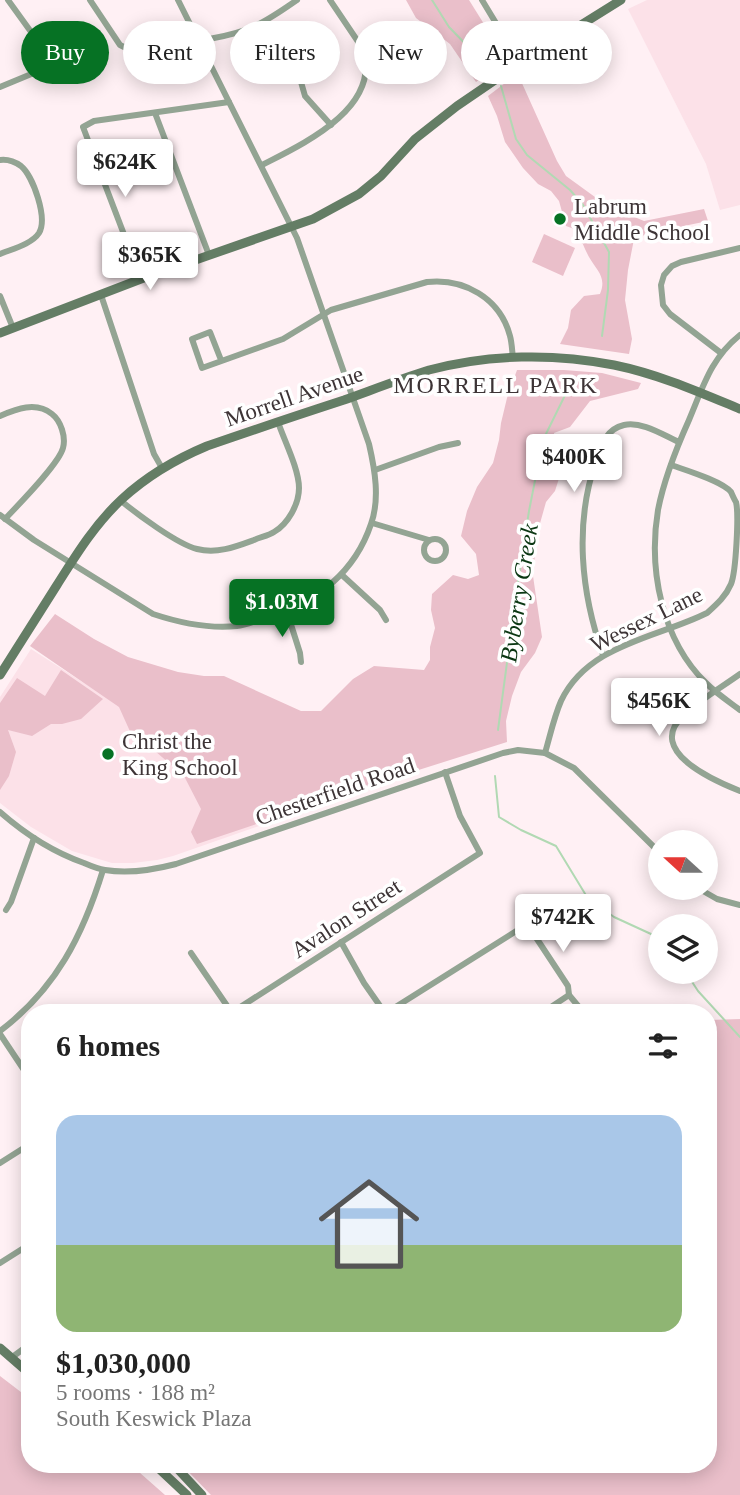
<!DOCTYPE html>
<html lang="en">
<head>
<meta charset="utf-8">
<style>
  :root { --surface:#fff; --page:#f6f6f6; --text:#222; --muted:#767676; --line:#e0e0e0; --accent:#067224 }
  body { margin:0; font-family:Georgia,serif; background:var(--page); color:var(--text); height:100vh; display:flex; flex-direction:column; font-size:26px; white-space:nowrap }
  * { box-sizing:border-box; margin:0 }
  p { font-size:23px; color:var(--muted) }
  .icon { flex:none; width:38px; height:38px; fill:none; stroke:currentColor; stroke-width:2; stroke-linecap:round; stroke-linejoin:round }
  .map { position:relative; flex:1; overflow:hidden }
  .drawer { position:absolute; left:21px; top:1004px; width:696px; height:469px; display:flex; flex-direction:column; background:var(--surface); border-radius:28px; box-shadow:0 4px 18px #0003 }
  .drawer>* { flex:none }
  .hud { position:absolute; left:21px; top:21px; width:698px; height:63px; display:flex; gap:14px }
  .needle { width:46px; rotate:291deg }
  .fabs { position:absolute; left:648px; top:830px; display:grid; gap:14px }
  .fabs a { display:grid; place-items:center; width:70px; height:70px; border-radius:50%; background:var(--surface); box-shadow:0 4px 18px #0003; font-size:35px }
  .price { position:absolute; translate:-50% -60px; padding:0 16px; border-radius:7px; background:#fff; color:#222; font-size:23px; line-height:46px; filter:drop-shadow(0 2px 4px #0008) }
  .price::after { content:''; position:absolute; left:50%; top:42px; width:21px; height:16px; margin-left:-10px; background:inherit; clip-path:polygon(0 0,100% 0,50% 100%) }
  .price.current { background:var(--accent); color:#fff }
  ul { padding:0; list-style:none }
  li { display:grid; align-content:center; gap:14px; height:371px; padding:0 35px }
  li+li { border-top:2px solid var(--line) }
  li span { display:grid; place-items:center; height:217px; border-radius:21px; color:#555 }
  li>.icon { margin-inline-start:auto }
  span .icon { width:126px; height:126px; fill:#fffc; stroke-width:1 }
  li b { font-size:30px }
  h2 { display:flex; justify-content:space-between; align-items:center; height:84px; padding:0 35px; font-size:30px }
  .chip { padding:0 24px; border-radius:32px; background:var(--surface); box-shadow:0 4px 18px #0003; font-size:24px; line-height:63px }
  .chip.current { background:var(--accent); color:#fff }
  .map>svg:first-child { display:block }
  .built { fill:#fce1e8 }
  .green { fill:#eabfca }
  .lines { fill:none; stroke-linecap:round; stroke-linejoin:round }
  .stream { stroke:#b1d9b3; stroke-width:2 }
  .street { stroke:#93a493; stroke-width:6 }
  .secondary { stroke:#647d65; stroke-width:9 }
  .poi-dot { fill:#067224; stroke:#fff; stroke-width:2.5 }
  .labels { text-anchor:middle; stroke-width:7; stroke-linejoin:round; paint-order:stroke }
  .poi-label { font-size:23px; fill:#3d3436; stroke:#fff; text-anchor:start }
  .street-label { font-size:23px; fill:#3d3436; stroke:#fff }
  .neighbourhood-label { font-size:24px; letter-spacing:2px; fill:#3d3436; stroke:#fff }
  .water-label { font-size:24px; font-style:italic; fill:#0b3713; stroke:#fff }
</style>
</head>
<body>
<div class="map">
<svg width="740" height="1495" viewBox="0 0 740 1495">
  <rect width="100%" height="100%" fill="#fff0f4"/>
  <g class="built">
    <polygon points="647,0 740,0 740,205 720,210 706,164 628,9"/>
    <polygon points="31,649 109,699 335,763 345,796 173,856 157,860 133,863 112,863 72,851 31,827 0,803 0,697"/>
  </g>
  <g class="green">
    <polygon points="406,0 469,0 484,24 508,59 476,82 450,44 416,18"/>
    <path d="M513,77L521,81L557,161L566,176L606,205L644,221L704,209L708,221L650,233L634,239L628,270L625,300L632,339L629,354L560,344L568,328L571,310L584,296L600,294C607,277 597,271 589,257C584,248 581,239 577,230L566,226L559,201L551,191L538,184L523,168L505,142L497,116L488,96Z"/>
    <polygon points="544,234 575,248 563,276 532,262"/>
    <polygon points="517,370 564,370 602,373 641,383 638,389 590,401 570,427 554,433 556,452 562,469 555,491 546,502 537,534 533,576 542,637 535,653 521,672 512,696 506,721 507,742 387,780 197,844 191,832 201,809 184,776 148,745 133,738 119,707 30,646 55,614 94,639 128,657 178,672 204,676 224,676 301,711 321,711 353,679 374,666 424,670 430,660 430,647 435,628 431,610 432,594 453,575 468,579 479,575 476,554 461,536 467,511 477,487 493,463 499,440 501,423 507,398"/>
    <polygon points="61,670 103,699 81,719 62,724 51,724 32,736 8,730 16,752 9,776 0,790 0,703 17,678 45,696"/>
    <polygon points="740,1019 740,1495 211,1495 182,1465 709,1465 709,1020"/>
    <polygon points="0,1376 30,1399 30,1465 131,1465 165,1495 0,1495"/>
  </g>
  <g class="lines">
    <g class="stream">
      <polyline points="432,0 449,27 481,60"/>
      <polyline points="501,86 516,139 527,155 570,190 583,205 609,252 608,290 602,336"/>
      <polyline points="498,730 516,595 529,511 543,440 573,379"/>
      <polyline points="495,776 499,817 521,830 556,846 587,897 614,917 651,934 660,943"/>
      <polyline points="685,971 698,991 740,1037"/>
    </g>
    <g class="street">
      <path d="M90,0L120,45L124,47L131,48C169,43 221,42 255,26C270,19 284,9 297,0"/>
      <polyline points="482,0 520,63"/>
      <polyline points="301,82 305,96 331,125"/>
      <polyline points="0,87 41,70 48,63 47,54 8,0"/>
      <polyline points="155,113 209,255"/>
      <path d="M0,160C8,159 14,161 21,166C33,176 48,218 39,233C32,244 12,249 0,254"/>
      <path d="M262,165C303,144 382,108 363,49L330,0"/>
      <polyline points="141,279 83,127 94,121 229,102"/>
      <polyline points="101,295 154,454 162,468"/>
      <polyline points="0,296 13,328"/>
      <path d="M740,335C711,358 703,387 689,420C676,449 664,479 658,510C648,570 662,640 706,683C716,693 728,701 740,710"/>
      <polyline points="721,353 670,314 663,305 661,285 664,275 672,266 681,262 740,248"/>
      <path d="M221,360L210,332L192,339L202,368L283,339L331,310L427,282C464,278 500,298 510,336C512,343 512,351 513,358"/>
      <path d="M0,416C16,409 36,401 52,414C61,421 66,437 63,448C59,464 18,505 5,519"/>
      <polyline points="375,470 439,447 458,443"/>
      <path d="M120,500C137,514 177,544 197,549C217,554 235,547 254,540C260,537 268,536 274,532C288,524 299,504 299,488C299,469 284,440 278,422"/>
      <path d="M0,515L34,540L153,614C180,623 208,629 237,626C246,625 255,621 263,619C313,604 354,575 371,524C380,499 375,470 369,444L297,238L178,0"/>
      <polyline points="372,523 429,540"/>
      <circle cx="435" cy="550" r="11"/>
      <polyline points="342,575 380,610 386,620"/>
      <polyline points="287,612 300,653 301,662"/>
      <path d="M603,655C581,593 574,524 596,461C601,445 606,429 624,425C642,421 663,435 679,442"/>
      <path d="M740,674C722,687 698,701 683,716C645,751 715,781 740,791"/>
      <path d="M545,753C550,736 554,717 561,701C588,644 657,638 707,613C717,604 726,596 731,584C736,572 739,514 736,502C735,501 731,492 731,492C722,481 685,470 671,465"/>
      <path d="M0,812C25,834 53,852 84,863C91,866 98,869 105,870C129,874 153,870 176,864L503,753L518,750L545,753L574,768L660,853"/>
      <polyline points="696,887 717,899 740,905"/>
      <polyline points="6,910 11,902 34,838"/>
      <polyline points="341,942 364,983 385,1013"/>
      <polyline points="191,953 232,1013"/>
      <polyline points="231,1013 480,853 460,816 445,772"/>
      <polyline points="386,1013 521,928 531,931 535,936 568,986 569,995 584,1013"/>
      <polyline points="542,1013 569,995"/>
      <path d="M0,1031C56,989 83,935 103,870"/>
      <polyline points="0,1034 30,1079"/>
      <polyline points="0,1163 30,1144"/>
      <polyline points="0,1263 30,1244"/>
      <polyline points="11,1358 30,1344"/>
    </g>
    <g class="secondary">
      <polyline points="0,333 141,279 313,219 359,194 381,176 415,139 457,106 520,63 621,0"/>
      <path d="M0,675C19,645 38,615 57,585C76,555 95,524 122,499C147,476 176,459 207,446C253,430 298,415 344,400C372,390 400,379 429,370C489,354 554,353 614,365C658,374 699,392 740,409"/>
      <polyline points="0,1348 30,1374"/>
      <polyline points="155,1465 187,1495"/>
      <polyline points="174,1465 202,1495"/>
    </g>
  </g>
  <g class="poi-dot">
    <circle cx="560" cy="219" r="7"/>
    <circle cx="108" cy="754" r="7"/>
  </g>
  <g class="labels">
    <g class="poi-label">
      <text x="574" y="214">Labrum<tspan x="574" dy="26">Middle School</tspan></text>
      <text x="122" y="749">Christ the<tspan x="122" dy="26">King School</tspan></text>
    </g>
    <g class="street-label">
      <text transform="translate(294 396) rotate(-19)" y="8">Morrell Avenue</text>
      <text transform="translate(646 619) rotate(-26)" y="8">Wessex Lane</text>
      <text transform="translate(335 791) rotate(-19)" y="8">Chesterfield Road</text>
      <text transform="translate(346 918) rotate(-33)" y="8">Avalon Street</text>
    </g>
    <g class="neighbourhood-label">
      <text x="496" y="393">MORRELL PARK</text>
    </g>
    <g class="water-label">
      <text transform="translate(519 593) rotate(-81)" y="8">Byberry Creek</text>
    </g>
  </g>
</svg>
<div class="fabs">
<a><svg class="needle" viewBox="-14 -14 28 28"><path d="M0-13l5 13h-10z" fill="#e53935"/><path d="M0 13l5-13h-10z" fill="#767676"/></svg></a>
<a><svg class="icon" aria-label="layers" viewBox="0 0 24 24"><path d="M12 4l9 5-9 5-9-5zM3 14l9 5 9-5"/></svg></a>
</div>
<b class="price" style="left:125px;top:199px">$624K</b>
<b class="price" style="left:150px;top:292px">$365K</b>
<b class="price" style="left:574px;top:494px">$400K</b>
<b class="price current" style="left:282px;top:639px">$1.03M</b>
<b class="price" style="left:659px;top:738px">$456K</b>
<b class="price" style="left:563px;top:954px">$742K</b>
<div class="hud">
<a class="chip current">Buy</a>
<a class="chip">Rent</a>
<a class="chip">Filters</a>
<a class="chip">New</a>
<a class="chip">Apartment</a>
</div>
<section class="drawer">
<h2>6 homes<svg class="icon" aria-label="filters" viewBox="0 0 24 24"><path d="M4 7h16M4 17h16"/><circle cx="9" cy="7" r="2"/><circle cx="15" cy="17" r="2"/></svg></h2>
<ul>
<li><span style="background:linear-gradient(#a9c7e8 60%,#8fb573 0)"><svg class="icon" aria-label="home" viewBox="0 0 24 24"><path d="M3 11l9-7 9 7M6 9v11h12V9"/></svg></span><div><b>$1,030,000</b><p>5 rooms · 188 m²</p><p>South Keswick Plaza</p></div></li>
</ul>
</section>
</div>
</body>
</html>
